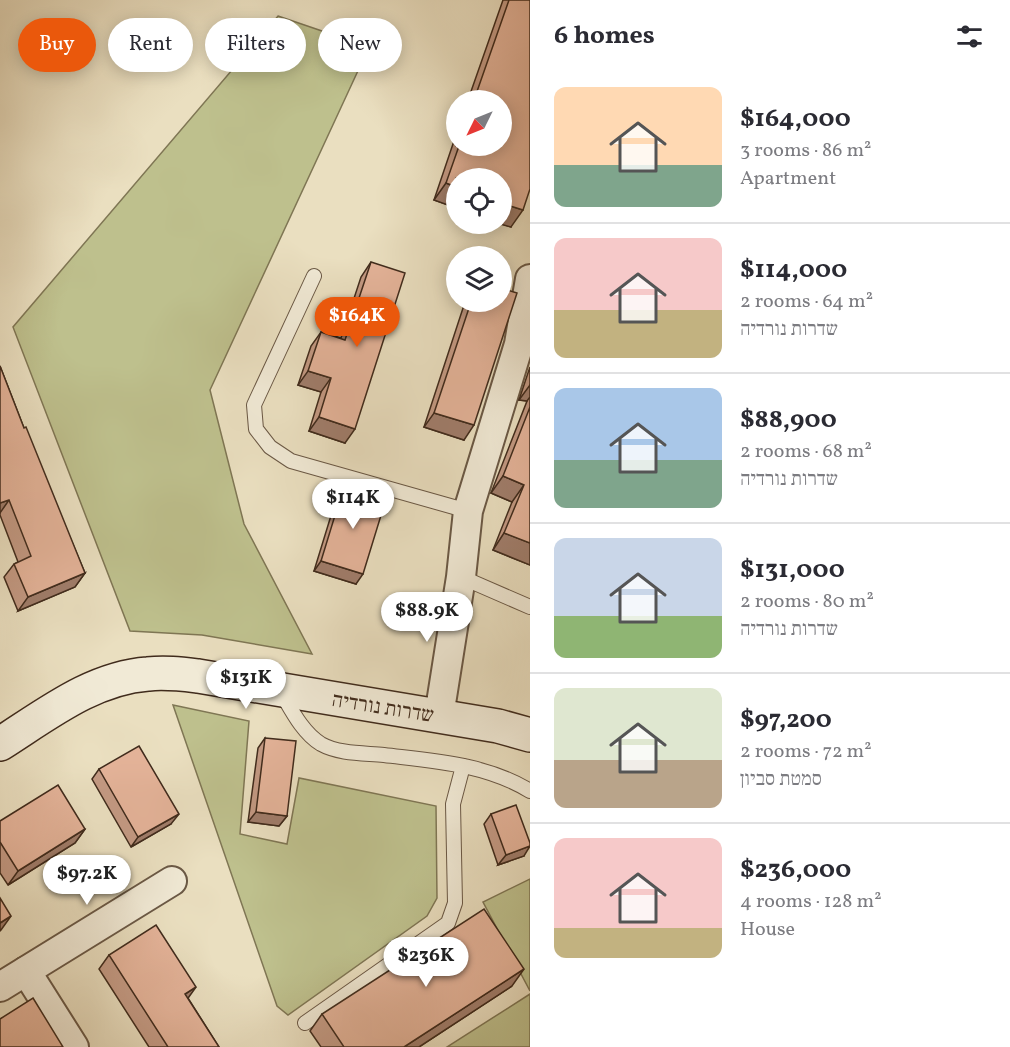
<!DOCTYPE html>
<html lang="en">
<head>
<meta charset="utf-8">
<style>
  :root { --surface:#fff; --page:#f7f7f7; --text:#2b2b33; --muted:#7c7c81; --line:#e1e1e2; --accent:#ea580c }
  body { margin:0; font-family:Vollkorn,"Frank Ruhl Libre",serif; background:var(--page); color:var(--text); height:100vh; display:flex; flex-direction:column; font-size:22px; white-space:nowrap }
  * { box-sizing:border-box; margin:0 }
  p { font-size:20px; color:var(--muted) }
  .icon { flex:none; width:33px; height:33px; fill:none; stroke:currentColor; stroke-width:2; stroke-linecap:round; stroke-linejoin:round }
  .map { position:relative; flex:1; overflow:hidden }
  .details { display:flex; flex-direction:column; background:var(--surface); width:480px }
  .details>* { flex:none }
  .top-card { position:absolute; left:18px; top:18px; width:422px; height:54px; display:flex; gap:12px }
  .needle { width:39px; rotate:227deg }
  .buttons { position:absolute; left:446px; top:90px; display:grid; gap:12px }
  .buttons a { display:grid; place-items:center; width:66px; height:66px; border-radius:50%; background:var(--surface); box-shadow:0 3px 15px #0003; font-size:30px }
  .price { position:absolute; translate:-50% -51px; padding:0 14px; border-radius:21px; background:#fff; color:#222; font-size:20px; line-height:39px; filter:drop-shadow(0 2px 3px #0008) }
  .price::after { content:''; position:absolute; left:50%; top:36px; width:18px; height:14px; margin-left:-9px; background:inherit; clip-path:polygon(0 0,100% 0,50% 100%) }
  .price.current { background:var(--accent); color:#fff }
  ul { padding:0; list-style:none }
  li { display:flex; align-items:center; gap:18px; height:150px; padding:0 24px }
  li+li { border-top:2px solid var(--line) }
  li span { display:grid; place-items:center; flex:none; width:168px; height:120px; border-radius:12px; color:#555 }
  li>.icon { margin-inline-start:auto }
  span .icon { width:72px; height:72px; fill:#fffc; stroke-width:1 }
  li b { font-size:26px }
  h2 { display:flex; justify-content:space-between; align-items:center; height:72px; padding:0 24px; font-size:26px }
  .chip { padding:0 21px; border-radius:27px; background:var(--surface); box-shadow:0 3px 15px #0003; font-size:21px; line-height:54px }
  .chip.current { background:var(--accent); color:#fff }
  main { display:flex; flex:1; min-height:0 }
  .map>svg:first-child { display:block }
  .green { fill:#bec08d; stroke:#7f7654; stroke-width:1.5 }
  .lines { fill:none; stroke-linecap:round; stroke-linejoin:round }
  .lane-casing { stroke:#6a5845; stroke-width:16 }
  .street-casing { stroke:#6a5845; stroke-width:32 }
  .secondary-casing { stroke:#402b1c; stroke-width:36 }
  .lane { stroke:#f1ead6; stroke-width:14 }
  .street { stroke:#f1ead6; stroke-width:28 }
  .secondary { stroke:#f1ead6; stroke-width:33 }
  .wall { fill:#c49a84; stroke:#402b1c; stroke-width:1.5 }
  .shaded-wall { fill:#a07d6b; stroke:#402b1c; stroke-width:1.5 }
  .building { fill:#e4b399; stroke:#402b1c; stroke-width:1.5 }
  .labels { text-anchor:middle; stroke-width:4.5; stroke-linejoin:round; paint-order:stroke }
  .street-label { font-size:21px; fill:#402b1c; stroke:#f1ead6 }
</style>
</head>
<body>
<main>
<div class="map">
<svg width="530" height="1047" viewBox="0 0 530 1047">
  <rect width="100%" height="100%" fill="#eadfc0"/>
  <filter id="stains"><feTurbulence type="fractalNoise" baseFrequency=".00333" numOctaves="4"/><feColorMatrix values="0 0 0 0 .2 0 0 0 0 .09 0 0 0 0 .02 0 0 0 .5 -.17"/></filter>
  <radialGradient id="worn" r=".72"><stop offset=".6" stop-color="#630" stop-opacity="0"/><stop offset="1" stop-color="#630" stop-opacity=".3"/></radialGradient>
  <g class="green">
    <polygon points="278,16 369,47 210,390 244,524 312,654 202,635 130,631 13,327"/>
    <polygon points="173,705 249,721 240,834 287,844 299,778 436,806 437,898 427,916 288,1015 277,1006"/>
    <polygon points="530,879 530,991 483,902"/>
    <polygon points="530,994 530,1047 447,1047"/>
  </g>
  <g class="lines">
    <defs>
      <g id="lane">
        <polyline points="314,276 254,405 256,429 270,447 291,461 468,511"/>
        <polyline points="461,577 530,607"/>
        <path d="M282,694C292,711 303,733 321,744C339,754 364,753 384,755C434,761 486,764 530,791"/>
        <polyline points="305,1023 448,923 455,903 453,804 463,766"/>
      </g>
      <g id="street">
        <polyline points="439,716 461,577 468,511 519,344 530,279"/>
        <polyline points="26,971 74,1047"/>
        <polyline points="0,987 172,881"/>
      </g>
      <path id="secondary" d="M0,744C46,715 92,678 148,674C165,672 181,674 198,676L498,726L530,735"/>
    </defs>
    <use href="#lane" class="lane-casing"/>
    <use href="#street" class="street-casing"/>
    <use href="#secondary" class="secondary-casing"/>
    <use href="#lane" class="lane"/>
    <use href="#street" class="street"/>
    <use href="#secondary" class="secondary"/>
  </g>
  <g class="wall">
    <polygon points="503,0 530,0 511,227 434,200 456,135 456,146 501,146 501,100 468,100"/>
    <polygon points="371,262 345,443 309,431 321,392 298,385 311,346 321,332 341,338 361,277"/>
    <polygon points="465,302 501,302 464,440 424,427"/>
    <polygon points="0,366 24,428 85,573 75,587 18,611 4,577 14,564 18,562 0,515"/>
    <polygon points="530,367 530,565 493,550 512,502 491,493 527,401 519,400"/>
    <polygon points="344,486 356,584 314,571 337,496"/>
    <polygon points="265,738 287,816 279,826 248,822 258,748"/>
    <polygon points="99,769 171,824 131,847 92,779"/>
    <polygon points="491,814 524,856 498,865 484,824"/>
    <polygon points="0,821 85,829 75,843 8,885 0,873"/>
    <polygon points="109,955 188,998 219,1047 149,1047 99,969"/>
    <polygon points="512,986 419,1047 321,1047 310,1031 322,1014"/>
  </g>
  <g class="shaded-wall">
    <polygon points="446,183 456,187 456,208 434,200"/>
    <polygon points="501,203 523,210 511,227 500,224 501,224"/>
    <polygon points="308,371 331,378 321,392 298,385"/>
    <polygon points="530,385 530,397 527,401 519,400"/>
    <polygon points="434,413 474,425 464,440 424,427"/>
    <polygon points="319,417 355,429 345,443 309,431"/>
    <polygon points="503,476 524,485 512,502 491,493"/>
    <polygon points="9,500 0,513 0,503"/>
    <polygon points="504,533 530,543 530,565 493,550"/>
    <polygon points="321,561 363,574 356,584 314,571"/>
    <polygon points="85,573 75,587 18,611 28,597"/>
    <polygon points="256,812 287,816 279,826 248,822"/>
    <polygon points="179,814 171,824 131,847 138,837"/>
    <polygon points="85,829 75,843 8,885 18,871"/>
    <polygon points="530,846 524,856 498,865 506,855"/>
    <polygon points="11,916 1,930 0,931 0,923"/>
    <polygon points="524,969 512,986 419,1047 404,1047"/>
    <polygon points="196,987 186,1001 185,994"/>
  </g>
  <g class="building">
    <polygon points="509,0 530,0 530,189 523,210 501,203 501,178 456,178 456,187 446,183 459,146 501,146 501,100 474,100"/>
    <polygon points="371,262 405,273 355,429 319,417 331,378 308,371 321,332 345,340"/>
    <polygon points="501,288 517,293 474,425 434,413 471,302 501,302"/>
    <polygon points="0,366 24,428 26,427 85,573 28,597 14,564 31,556 9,500 0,503"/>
    <polygon points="530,407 530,543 504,533 524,485 503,476"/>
    <polygon points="344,486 386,499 363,574 321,561"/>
    <polygon points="265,738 296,741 287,816 256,812"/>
    <polygon points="139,746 179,814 138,837 99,769"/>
    <polygon points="58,785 85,829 18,871 0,842 0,821"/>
    <polygon points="516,805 530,843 530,846 506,855 491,814"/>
    <polygon points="0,898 11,916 0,923"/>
    <polygon points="484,909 524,969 404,1047 344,1047 322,1014"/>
    <polygon points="156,925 196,987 185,994 219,1047 168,1047 109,955"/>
    <polygon points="33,998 63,1047 0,1047 0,1019"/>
  </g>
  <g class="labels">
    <g class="street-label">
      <text transform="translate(383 707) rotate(9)" y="7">שדרות נורדיה</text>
    </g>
  </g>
  <rect width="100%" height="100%" filter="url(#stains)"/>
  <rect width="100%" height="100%" fill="url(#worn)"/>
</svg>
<div class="buttons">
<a><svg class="needle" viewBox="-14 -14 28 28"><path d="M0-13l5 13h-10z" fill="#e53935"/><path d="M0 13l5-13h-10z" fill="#7c7c81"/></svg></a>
<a><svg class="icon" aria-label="locate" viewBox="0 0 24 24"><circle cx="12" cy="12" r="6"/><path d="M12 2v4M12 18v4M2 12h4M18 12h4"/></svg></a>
<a><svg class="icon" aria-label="layers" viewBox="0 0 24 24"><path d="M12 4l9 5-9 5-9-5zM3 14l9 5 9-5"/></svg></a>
</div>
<b class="price current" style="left:357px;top:348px">$164K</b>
<b class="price" style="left:353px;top:530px">$114K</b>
<b class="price" style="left:427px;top:643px">$88.9K</b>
<b class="price" style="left:246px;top:710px">$131K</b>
<b class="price" style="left:87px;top:906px">$97.2K</b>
<b class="price" style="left:426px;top:988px">$236K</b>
<div class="top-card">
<a class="chip current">Buy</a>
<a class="chip">Rent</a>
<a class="chip">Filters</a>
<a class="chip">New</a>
</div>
</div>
<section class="details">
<h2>6 homes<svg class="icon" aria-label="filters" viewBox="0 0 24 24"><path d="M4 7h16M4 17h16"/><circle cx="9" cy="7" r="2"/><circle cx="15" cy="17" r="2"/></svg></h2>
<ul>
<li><span style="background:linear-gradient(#ffd9b3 65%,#7fa58c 0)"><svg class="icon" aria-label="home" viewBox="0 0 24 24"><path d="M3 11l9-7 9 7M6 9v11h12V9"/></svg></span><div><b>$164,000</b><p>3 rooms · 86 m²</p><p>Apartment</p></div></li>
<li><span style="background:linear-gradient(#f6c9c9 60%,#c2b280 0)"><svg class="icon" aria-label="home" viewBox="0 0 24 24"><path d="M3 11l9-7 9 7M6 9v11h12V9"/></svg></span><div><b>$114,000</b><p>2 rooms · 64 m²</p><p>שדרות נורדיה</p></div></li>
<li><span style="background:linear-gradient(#a9c7e8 60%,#7fa58c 0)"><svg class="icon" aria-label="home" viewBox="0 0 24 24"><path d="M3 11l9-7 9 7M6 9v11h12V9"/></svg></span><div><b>$88,900</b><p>2 rooms · 68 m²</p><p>שדרות נורדיה</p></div></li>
<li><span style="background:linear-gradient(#c9d6e8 65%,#8fb573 0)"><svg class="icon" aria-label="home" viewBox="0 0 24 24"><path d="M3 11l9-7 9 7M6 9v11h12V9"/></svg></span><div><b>$131,000</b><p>2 rooms · 80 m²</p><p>שדרות נורדיה</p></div></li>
<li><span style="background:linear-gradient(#dfe7d0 60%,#b9a48a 0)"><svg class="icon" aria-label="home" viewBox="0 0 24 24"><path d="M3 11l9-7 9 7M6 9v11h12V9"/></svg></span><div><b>$97,200</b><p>2 rooms · 72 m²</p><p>סמטת סביון</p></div></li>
<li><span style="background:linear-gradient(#f6c9c9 75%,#c2b280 0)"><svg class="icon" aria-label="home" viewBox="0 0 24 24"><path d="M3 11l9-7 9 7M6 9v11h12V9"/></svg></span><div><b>$236,000</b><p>4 rooms · 128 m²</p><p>House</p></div></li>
</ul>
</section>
</main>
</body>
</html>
